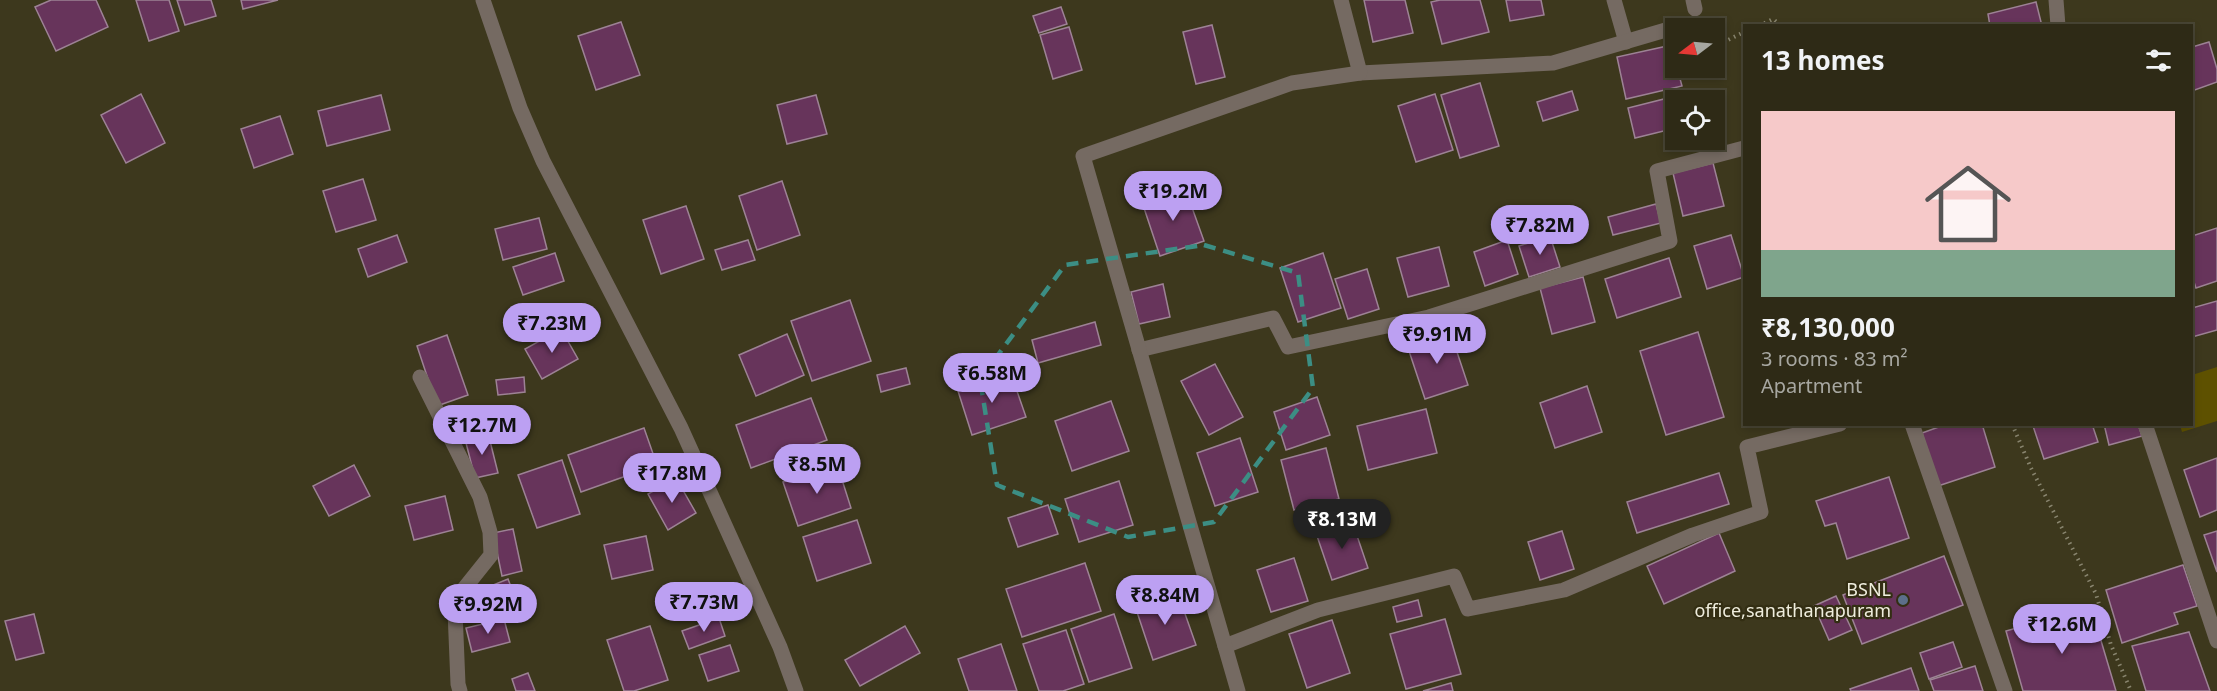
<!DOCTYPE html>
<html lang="en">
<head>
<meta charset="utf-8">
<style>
  :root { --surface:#2e2a16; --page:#3a3623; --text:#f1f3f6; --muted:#a7a7a1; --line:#494635; --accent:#bca0f2 }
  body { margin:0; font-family:"Noto Sans",sans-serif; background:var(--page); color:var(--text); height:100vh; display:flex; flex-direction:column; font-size:22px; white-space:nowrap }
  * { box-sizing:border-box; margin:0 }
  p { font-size:20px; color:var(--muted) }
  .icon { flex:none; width:33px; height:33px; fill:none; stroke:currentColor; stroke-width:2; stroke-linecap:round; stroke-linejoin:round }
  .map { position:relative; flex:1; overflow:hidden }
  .panel { position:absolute; left:1743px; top:24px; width:450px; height:402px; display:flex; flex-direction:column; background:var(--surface); border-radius:0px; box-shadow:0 3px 9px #0003,0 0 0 2px var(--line) }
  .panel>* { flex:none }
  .needle { width:39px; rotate:254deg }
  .controls { position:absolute; left:1665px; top:18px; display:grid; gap:12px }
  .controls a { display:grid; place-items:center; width:60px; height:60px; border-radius:0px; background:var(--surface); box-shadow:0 3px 9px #0003,0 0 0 2px var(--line); font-size:30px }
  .price { position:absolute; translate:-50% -51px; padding:0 14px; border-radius:21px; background:var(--accent); color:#111; font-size:20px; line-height:39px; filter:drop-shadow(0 2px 3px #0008) }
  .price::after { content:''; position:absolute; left:50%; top:36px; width:18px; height:14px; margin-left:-9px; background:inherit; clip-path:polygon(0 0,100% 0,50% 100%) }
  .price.active { background:#222; color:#fff }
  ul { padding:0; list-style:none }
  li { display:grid; align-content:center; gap:12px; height:318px; padding:0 18px }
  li+li { border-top:2px solid var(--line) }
  li span { display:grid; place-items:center; height:186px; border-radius:0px; color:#555 }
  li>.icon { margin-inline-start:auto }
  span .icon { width:108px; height:108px; fill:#fffc; stroke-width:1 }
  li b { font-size:26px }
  h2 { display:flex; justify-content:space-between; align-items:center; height:72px; padding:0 18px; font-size:26px }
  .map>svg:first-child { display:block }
  .green { fill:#5e5100 }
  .building { fill:#67345b; stroke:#9d8295; stroke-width:1.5 }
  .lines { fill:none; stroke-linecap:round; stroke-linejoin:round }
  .path { stroke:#89856f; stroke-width:4; stroke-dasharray:1.5 4.5; stroke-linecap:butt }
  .minor { stroke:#756a62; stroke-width:15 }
  .marked { fill:none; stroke:#3c8e84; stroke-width:4.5; stroke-dasharray:12 8; stroke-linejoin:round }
  .service-dot { fill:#5c6f8a; stroke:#332e13; stroke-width:2 }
  .labels { text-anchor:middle; stroke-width:4.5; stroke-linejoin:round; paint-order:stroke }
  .poi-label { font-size:18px; fill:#efeddd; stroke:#332e13; text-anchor:end }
</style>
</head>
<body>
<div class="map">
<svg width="2217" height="691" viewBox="0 0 2217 691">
  <rect width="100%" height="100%" fill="#3d381d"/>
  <polygon class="green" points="2217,367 2217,421 2182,432 2180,425 2192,424 2192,375"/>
  <g class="building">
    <polygon points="51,0 96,0 108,27 56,51 35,7"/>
    <polygon points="136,0 169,0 179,31 149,41"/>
    <polygon points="177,0 211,0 216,16 185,25"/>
    <polygon points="241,0 278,0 243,9"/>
    <polygon points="1364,0 1405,0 1413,33 1373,42"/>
    <polygon points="1440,0 1480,0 1489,32 1442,44 1431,2"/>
    <polygon points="1506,0 1541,0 1544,15 1510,21"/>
    <polygon points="2036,2 2042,26 1990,26 1988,14"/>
    <polygon points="1061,7 1067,24 1039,33 1033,16"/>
    <polygon points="621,22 640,75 596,90 578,36"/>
    <polygon points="1212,25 1225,77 1196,84 1183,32"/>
    <polygon points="1069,27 1082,70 1053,79 1040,35"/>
    <polygon points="2209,42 2217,69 2217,82 2192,91 2192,47"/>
    <polygon points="1672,45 1676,68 1677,68 1682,86 1626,99 1617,57"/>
    <polygon points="1480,83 1499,146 1460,158 1441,95"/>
    <polygon points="1572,91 1578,110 1543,121 1537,102"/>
    <polygon points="141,94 165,143 126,163 101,115"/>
    <polygon points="1435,94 1453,150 1416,162 1398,106"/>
    <polygon points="381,95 390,130 327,146 318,111"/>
    <polygon points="816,95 827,134 787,144 777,105"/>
    <polygon points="1664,99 1672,129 1635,138 1628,108"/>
    <polygon points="280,116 293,154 254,168 241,129"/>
    <polygon points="1713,163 1724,206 1683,216 1673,173"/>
    <polygon points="363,179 376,220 336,232 323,191"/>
    <polygon points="782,181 800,235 757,250 739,196"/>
    <polygon points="1185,188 1204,241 1160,256 1142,202"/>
    <polygon points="1656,204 1661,223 1613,235 1608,217"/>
    <polygon points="686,206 704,259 661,274 643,220"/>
    <polygon points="539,218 547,249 503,260 495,229"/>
    <polygon points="2217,228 2217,281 2196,288 2192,276 2192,236"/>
    <polygon points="397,235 407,262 368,277 358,249"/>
    <polygon points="1731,235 1744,277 1707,289 1694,246"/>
    <polygon points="1550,236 1560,267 1529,277 1519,246"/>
    <polygon points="748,240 755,260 722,270 715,250"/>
    <polygon points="1507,240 1518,274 1485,286 1474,252"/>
    <polygon points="1439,247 1449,286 1408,297 1397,258"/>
    <polygon points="555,253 564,281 523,295 513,267"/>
    <polygon points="1323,253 1341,308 1298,322 1280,268"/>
    <polygon points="1669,258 1681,297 1617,318 1605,279"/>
    <polygon points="1367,269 1379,309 1348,319 1335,279"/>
    <polygon points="1583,277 1595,322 1552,334 1540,288"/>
    <polygon points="1163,284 1170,317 1139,324 1131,292"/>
    <polygon points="850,300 871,361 812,381 791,321"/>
    <polygon points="2217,301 2217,330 2192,337 2192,308"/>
    <polygon points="1095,322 1101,345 1038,363 1032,340"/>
    <polygon points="561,329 578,359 542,379 525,349"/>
    <polygon points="1450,331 1468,385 1425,399 1407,345"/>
    <polygon points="1698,332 1724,417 1666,435 1640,351"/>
    <polygon points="787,334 804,375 756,396 739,355"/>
    <polygon points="447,335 468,395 437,406 417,346"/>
    <polygon points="1215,364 1243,417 1209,435 1181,381"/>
    <polygon points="906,368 910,384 881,392 877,375"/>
    <polygon points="1011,374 1026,417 972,435 958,391"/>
    <polygon points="524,377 525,392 498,395 496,380"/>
    <polygon points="1587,386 1602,432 1555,448 1540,403"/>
    <polygon points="1317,397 1330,435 1286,450 1274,412"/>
    <polygon points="811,398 827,440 751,468 736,425"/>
    <polygon points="1111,401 1129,451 1072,471 1055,421"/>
    <polygon points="1426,409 1437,453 1368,470 1357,426"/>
    <polygon points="1947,424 1982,424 1995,467 1938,486 1922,433"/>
    <polygon points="2037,424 2092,424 2098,442 2044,459 2033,426"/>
    <polygon points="2104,424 2138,424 2142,436 2109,445"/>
    <polygon points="644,428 657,465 581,492 568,455"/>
    <polygon points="488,433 498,473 475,478 465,439"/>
    <polygon points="1240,438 1258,492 1215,506 1197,453"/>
    <polygon points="1326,448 1339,499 1294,510 1281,460"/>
    <polygon points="2217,458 2217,510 2200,517 2184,470"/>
    <polygon points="562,460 580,514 537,528 518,475"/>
    <polygon points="837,464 851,508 798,526 783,482"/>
    <polygon points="354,465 370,496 329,516 313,486"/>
    <polygon points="1719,473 1729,504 1637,533 1627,502"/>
    <polygon points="1889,477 1909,538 1847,559 1836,523 1825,526 1816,501"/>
    <polygon points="676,478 696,513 668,530 648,494"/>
    <polygon points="1119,481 1133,525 1079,542 1065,499"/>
    <polygon points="445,496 453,530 414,540 405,506"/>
    <polygon points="1048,505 1058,534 1018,547 1008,518"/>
    <polygon points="857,520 871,563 817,581 803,537"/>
    <polygon points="1352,521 1368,568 1332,580 1316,533"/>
    <polygon points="513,529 522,571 502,576 493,533"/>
    <polygon points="1562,531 1574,569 1540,580 1528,542"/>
    <polygon points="2217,531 2217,572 2204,535"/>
    <polygon points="1719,533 1735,571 1664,604 1647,566"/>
    <polygon points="646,536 653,570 612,579 604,545"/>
    <polygon points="1944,556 1963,605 1862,644 1843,595"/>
    <polygon points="1294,558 1308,601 1271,612 1257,570"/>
    <polygon points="1085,563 1101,611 1022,637 1006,589"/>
    <polygon points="2183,565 2197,606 2174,613 2178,624 2122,643 2106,590"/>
    <polygon points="508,579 515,597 477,613 469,595"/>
    <polygon points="1177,591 1196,645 1153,660 1135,606"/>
    <polygon points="1836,596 1852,630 1829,640 1814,606"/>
    <polygon points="1418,600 1422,616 1397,622 1393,607"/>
    <polygon points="2091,607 2116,691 2023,691 2006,631"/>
    <polygon points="34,614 44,653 16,660 5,621"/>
    <polygon points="1114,614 1132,668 1089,682 1071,629"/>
    <polygon points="719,618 725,636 689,649 682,631"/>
    <polygon points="504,619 510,642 472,652 466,628"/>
    <polygon points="1445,619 1461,674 1406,689 1390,634"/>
    <polygon points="1332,620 1350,673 1307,688 1289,634"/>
    <polygon points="650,626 668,680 634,691 624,691 607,640"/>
    <polygon points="905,626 920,653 860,686 845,660"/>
    <polygon points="1066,630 1084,684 1063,691 1039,691 1023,644"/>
    <polygon points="2189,632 2210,691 2146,691 2132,646"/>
    <polygon points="1953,642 1962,667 1929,679 1920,653"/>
    <polygon points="1001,644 1017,691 969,691 958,659"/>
    <polygon points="730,645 739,671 708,681 699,655"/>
    <polygon points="1975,666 1983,691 1934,691 1930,680"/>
    <polygon points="1911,668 1919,691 1851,691 1850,689"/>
    <polygon points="528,673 535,691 516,691 512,679"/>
    <polygon points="1451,683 1453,691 1423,691"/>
  </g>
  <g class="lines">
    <g class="path">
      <polyline points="1711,24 1728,40 1744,32"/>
      <polyline points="1759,26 1773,19 1781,26"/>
      <polyline points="2012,424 2031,468 2096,594 2111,645 2131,691"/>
    </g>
    <g class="minor">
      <polyline points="483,0 520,108 543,161 681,428 780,647 796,691"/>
      <polyline points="1614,0 1626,42"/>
      <polyline points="1693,0 1695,9"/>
      <polyline points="2056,0 2058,26"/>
      <polyline points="1360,73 1553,63 1676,27"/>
      <polyline points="1139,350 1273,318 1288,347 1429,317 1670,241 1657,171 1744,148"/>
      <polyline points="420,377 480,497 490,532 491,555 463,590 455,611 458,684 460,691"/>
      <polyline points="1912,424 2005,691"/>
      <polyline points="2145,424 2217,641"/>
      <polyline points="1225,646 1318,610 1454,576 1468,609 1564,590 1693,535 1761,512 1747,447 1840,424"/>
      <polyline points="1238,691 1083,156 1292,83 1360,73 1341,0"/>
    </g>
  </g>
  <path class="marked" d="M1204,245L1298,273L1313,388L1214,522L1128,537L997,485L980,379L1065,265Z"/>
  <circle class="service-dot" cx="1903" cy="600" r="6"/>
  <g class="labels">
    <g class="poi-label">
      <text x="1891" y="596">BSNL<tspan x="1891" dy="21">office,sanathanapuram</tspan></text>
    </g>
  </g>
</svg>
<div class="controls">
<a><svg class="needle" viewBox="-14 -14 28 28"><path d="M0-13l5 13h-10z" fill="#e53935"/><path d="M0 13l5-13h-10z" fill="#a7a7a1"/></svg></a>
<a><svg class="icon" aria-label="locate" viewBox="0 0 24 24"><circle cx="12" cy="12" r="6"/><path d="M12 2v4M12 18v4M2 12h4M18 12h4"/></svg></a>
</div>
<b class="price" style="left:1173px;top:222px">₹19.2M</b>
<b class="price" style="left:1540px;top:256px">₹7.82M</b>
<b class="price" style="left:552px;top:354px">₹7.23M</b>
<b class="price" style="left:1437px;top:365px">₹9.91M</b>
<b class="price" style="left:992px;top:404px">₹6.58M</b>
<b class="price" style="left:482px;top:456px">₹12.7M</b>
<b class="price" style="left:817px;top:495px">₹8.5M</b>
<b class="price" style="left:672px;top:504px">₹17.8M</b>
<b class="price active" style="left:1342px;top:550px">₹8.13M</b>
<b class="price" style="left:1165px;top:626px">₹8.84M</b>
<b class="price" style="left:704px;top:633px">₹7.73M</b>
<b class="price" style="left:488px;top:635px">₹9.92M</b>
<b class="price" style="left:2062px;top:655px">₹12.6M</b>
<section class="panel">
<h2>13 homes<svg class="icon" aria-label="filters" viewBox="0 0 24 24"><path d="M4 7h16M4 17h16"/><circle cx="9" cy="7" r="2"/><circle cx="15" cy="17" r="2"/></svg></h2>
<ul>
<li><span style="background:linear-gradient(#f6c9c9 75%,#7fa58c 0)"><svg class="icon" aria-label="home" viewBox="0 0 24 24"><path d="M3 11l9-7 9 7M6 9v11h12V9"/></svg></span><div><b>₹8,130,000</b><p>3 rooms · 83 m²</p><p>Apartment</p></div></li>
</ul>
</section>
</div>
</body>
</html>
